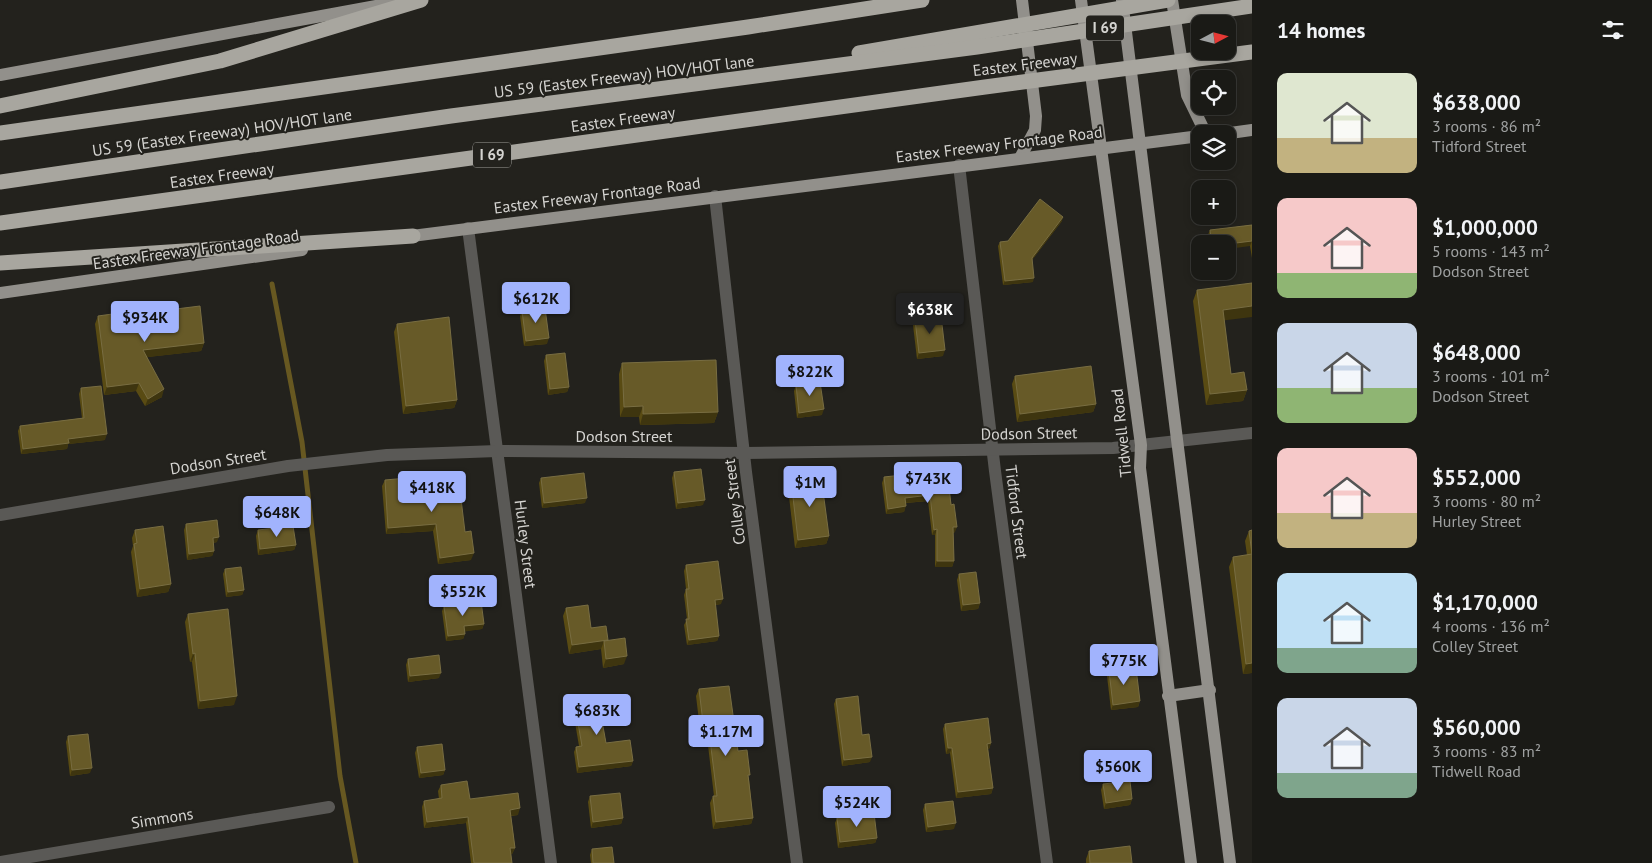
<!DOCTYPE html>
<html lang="en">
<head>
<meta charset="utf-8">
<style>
  :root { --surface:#1a1a16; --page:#272723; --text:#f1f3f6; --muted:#9fa1a1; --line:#383835; --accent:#a1b3fd }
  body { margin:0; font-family:"PT Sans",sans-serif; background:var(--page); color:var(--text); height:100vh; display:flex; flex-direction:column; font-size:19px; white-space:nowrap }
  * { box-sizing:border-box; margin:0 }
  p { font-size:16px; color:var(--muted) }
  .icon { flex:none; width:28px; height:28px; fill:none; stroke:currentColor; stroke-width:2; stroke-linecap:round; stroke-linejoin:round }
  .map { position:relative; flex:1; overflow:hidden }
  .side { display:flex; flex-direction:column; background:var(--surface); width:400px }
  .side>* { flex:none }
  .needle { width:32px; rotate:83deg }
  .controls { position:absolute; left:1191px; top:15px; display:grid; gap:10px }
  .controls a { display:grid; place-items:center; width:45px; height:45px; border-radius:10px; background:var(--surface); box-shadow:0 2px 8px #0003,0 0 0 1px var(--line); font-size:25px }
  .price { position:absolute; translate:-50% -42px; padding:0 11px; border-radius:5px; background:var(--accent); color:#111; font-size:16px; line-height:32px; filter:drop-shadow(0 1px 2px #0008) }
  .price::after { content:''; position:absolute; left:50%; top:30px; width:15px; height:11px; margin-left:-8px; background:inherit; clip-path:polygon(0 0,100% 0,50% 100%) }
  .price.active { background:#222; color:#fff }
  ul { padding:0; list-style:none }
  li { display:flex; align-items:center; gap:15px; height:125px; padding:0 25px }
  li span { display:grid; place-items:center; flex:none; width:140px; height:100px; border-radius:10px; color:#555 }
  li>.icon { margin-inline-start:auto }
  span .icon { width:60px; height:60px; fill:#fffc; stroke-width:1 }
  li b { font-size:21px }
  h2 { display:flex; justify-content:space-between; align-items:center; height:60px; padding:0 25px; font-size:21px }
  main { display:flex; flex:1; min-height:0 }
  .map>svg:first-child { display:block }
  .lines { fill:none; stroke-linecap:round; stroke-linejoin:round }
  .stream { stroke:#675821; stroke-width:5 }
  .minor { stroke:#5a5956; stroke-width:12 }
  .major { stroke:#92908b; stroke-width:12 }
  .highway { stroke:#a8a69f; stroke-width:15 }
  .wall { fill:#594b13 }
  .shaded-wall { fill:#3e350f }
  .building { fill:#675a28; stroke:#786d42 }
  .labels { text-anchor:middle; stroke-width:4; stroke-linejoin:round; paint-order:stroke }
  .shield { fill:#23221d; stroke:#a09f9b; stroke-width:1 }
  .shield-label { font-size:15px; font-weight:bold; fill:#d5d4d1 }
  .street-label { font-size:16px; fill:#d5d4d1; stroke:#23221d }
</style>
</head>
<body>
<main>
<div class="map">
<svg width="1252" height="863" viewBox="0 0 1252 863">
  <rect width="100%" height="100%" fill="#23221d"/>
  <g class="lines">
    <polyline class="stream" points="272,284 302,442 340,776 356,863"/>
    <g class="minor">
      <polyline points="959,165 995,471 1047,863"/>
      <polyline points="715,196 746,472 797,863"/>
      <polyline points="468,228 551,863"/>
      <polyline points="0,515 288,466 387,455 497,451 745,453 1113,448 1252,433"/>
      <polyline points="0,862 329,807"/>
    </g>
    <g class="major">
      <polyline points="1081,0 1141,445 1140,468 1191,863"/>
      <polyline points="1122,0 1230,863"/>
      <polyline points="1172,0 1187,95 1206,134"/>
      <polyline points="0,75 392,3"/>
      <polyline points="1223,134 1252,130"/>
      <polyline points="1020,158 1035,130 1036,116 1022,0"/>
      <polyline points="404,237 1200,136"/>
      <polyline points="0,293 302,250"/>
      <polyline points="1168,696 1210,690"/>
    </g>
    <g class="highway">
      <polyline points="859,53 1168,0"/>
      <polyline points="0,106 220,61 421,0"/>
      <polyline points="0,133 748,27 922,0"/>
      <polyline points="0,182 451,116 977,47 1252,6"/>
      <polyline points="0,223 985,87 1252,52"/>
      <polyline points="0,263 413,236"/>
    </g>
  </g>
  <g class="wall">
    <polygon points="1062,221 1032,260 1033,282 1003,285 998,246 1000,242 1008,241"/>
    <polygon points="1252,225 1252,258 1250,246 1228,244 1210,244 1208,235 1210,230"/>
    <polygon points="1197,290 1224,320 1231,374 1247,390 1243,401 1206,405 1193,301"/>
    <polygon points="522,311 547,344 524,346 520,316"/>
    <polygon points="128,315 204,343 201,351 147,357 162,397 145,406 136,391 104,395 95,324 98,316"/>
    <polygon points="915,320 943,356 917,359 913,325"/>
    <polygon points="397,324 457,400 454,408 403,414 394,332"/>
    <polygon points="546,355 569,387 567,392 548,395 544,361"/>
    <polygon points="622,363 718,412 714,423 640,425 639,417 620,417 619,374"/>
    <polygon points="1015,376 1096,404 1093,412 1017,422 1012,384"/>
    <polygon points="796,385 822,415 797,418 794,391"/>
    <polygon points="81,388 105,440 68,444 67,449 21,454 18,431 20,426 82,418 79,394"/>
    <polygon points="947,470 955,532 953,533 954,561 952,567 935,567 935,535 932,535 928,501 906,503 904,512 886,514 882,483 884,477"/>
    <polygon points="674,472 703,505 676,509 672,478"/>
    <polygon points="435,476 465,532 471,560 438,564 433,531 386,534 382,486 385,480 408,497 434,496 433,483"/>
    <polygon points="541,478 585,503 542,508 539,483"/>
    <polygon points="791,480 829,536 826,544 795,548 788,488"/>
    <polygon points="186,524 217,542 213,543 214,551 212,556 187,560 184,530"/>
    <polygon points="135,530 171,584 168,592 137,597 131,552 133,546 132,538"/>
    <polygon points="258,530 296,545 294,550 258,555 256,536"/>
    <polygon points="1252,530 1252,673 1243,674 1229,567 1233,557 1247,555 1245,541 1249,531"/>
    <polygon points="686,565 721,604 715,605 719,636 717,641 687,645 684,625 687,619 684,595 686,589 684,571"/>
    <polygon points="225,569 244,590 242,595 226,597 223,574"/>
    <polygon points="959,574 980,603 978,609 961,611 957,580"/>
    <polygon points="444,606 484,624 482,629 464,631 465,634 463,639 446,641 442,611"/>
    <polygon points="566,608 608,640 624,664 603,668 601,649 569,654 563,616"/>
    <polygon points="188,614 234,705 198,709 192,662 190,662 185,622"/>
    <polygon points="408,659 439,678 408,682 406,665"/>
    <polygon points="1109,671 1140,701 1138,707 1111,710 1107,676"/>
    <polygon points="699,689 738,751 749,779 753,818 751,824 713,829 710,803 713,796 714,796 707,737 701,738 696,696"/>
    <polygon points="836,699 862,735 870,762 842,766 834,704"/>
    <polygon points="574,700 607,709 605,715 601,715 606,743 633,761 631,766 577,773 574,752 576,747 579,746 572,705"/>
    <polygon points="945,724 991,743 989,749 988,749 993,788 991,794 956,798 950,753 946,754 943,729"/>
    <polygon points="68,736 90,773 70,776 66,742"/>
    <polygon points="417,747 445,770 443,775 419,778 415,753"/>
    <polygon points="1103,784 1132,799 1130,805 1104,809 1101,790"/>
    <polygon points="441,785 470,799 518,815 511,816 515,848 512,854 511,854 512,863 471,863 466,823 424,828 422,807 424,801 439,799 438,791"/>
    <polygon points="590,796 623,818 621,824 591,828 588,802"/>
    <polygon points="925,804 954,829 926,832 923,810"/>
    <polygon points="837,818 877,838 875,843 838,848 835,823"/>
    <polygon points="592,849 614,863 591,863 590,855"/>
    <polygon points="1089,851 1132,863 1086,863 1086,859"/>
  </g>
  <g class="shaded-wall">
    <polygon points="1063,217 1062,221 1030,262 1032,258"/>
    <polygon points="1252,241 1250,246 1228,249 1228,244"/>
    <polygon points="1034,278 1033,282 1003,285 1005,281"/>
    <polygon points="1252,306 1252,317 1219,321 1223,310"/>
    <polygon points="549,338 547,344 524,346 526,341"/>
    <polygon points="204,343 201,351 140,358 143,350"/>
    <polygon points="945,350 943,356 917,359 919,353"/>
    <polygon points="139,383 136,391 104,395 107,387"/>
    <polygon points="569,387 567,392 548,395 550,389"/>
    <polygon points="164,389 162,397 145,406 148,399"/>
    <polygon points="1247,390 1243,401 1206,405 1210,394"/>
    <polygon points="457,400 454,408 403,414 406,406"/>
    <polygon points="1096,404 1093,412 1017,422 1020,414"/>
    <polygon points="643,406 639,417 620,417 624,407"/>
    <polygon points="824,409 822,415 797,418 799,413"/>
    <polygon points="718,412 714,423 640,425 643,414"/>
    <polygon points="107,434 105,440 68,444 67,449 21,454 23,449 68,439"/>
    <polygon points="930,495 928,501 903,503 905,498"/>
    <polygon points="587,498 585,503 542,508 544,503"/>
    <polygon points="705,500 703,505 676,509 678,503"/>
    <polygon points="906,506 904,512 886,514 888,509"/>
    <polygon points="436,524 433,531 386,534 388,528"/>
    <polygon points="953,527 957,527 955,532 951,533"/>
    <polygon points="937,529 935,535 932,535 934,530"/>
    <polygon points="829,536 826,544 795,548 798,540"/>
    <polygon points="219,537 217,542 211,543 213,538"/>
    <polygon points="296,545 294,550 258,555 260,549"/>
    <polygon points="214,551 212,556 187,560 189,554"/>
    <polygon points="474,553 471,560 438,564 440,558"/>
    <polygon points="937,561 954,561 952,567 935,567"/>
    <polygon points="171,584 168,592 137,597 140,589"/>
    <polygon points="244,590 242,595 226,597 228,592"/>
    <polygon points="723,599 721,604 713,605 715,600"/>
    <polygon points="980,603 978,609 961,611 963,605"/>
    <polygon points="484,624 482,629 462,632 464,626"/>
    <polygon points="465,634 463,639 446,641 448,636"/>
    <polygon points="719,636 717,641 687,645 689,640"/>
    <polygon points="608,640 604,641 601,649 569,654 572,645"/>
    <polygon points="195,653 192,662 190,662 193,654"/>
    <polygon points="627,656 624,664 603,668 606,659"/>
    <polygon points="1252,663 1252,673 1243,674 1246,664"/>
    <polygon points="441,673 439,678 408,682 410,676"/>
    <polygon points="237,696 234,705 198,709 200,701"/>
    <polygon points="1140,701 1138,707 1111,710 1113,705"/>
    <polygon points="607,709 605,715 598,716 600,710"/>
    <polygon points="704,731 709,731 707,737 701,738"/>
    <polygon points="991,743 989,749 985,749 987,744"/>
    <polygon points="948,748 952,748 950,753 946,754"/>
    <polygon points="872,757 870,762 842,766 844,760"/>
    <polygon points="633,761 631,766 577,773 579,767"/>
    <polygon points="92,768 90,773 70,776 72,770"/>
    <polygon points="445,770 443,775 419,778 421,773"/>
    <polygon points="993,788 991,794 956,798 958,792"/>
    <polygon points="1132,799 1130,805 1104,809 1106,803"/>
    <polygon points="520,808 518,815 508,816 510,810"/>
    <polygon points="468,817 466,823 424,828 427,822"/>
    <polygon points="623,818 621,824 591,828 593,822"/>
    <polygon points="753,818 751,824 713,829 716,822"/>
    <polygon points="956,823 954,829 926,832 928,827"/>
    <polygon points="877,838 875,843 838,848 840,842"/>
    <polygon points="510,848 515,848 512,854 507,855"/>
  </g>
  <g class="building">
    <polygon points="1040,199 1063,217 1032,258 1034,278 1005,281 1000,242 1008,241"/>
    <polygon points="1252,225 1252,241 1228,244 1212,244 1210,230"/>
    <polygon points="1252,283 1252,306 1223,310 1231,374 1244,372 1247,390 1210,394 1197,290"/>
    <polygon points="200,306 204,343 143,350 164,389 148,399 139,383 107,387 98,316 127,312 128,315"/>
    <polygon points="545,308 549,338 526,341 522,311"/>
    <polygon points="941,316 945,350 919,353 915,320"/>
    <polygon points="449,317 457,400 406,406 397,324"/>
    <polygon points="565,353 569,387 550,389 546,355"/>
    <polygon points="716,360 718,412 643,414 643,406 624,407 622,363"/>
    <polygon points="1091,366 1096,404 1020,414 1015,376"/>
    <polygon points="820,382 824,409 799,413 796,385"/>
    <polygon points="101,386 107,434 68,439 69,443 23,449 20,426 84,418 81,388"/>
    <polygon points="701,469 705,500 678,503 674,472"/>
    <polygon points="947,470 951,505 954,504 957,527 953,527 954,561 937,561 937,529 934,530 930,495 905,498 906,506 888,509 884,477"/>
    <polygon points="584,473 587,498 544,503 541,478"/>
    <polygon points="458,474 465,532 471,531 474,553 440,558 436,524 388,528 385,480 407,478 408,497 438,495 435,476"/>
    <polygon points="821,476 829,536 798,540 791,480"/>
    <polygon points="217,520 219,537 213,538 214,551 189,554 186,524"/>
    <polygon points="163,526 171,584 140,589 134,544 137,543 135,530"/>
    <polygon points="293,526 296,545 260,549 258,530"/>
    <polygon points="1252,530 1252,554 1249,531"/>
    <polygon points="1252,554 1252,663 1246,664 1233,557"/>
    <polygon points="718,561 723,599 715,600 719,636 689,640 686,619 689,619 686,589 689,589 686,565"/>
    <polygon points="241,567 244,590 228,592 225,569"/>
    <polygon points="976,572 980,603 963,605 959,574"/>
    <polygon points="481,601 484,624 464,626 465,634 448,636 444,606"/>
    <polygon points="588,605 591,628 606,626 608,640 572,645 566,608"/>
    <polygon points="228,609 237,696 200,701 195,653 193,654 188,614"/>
    <polygon points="625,638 627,656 606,659 604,641"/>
    <polygon points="439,655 441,673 410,676 408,659"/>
    <polygon points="1136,668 1140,701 1113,705 1109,671"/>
    <polygon points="729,686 738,751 747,750 750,775 748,775 753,818 716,822 713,796 717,796 709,731 704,731 699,689"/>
    <polygon points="604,695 607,709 600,710 606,743 630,740 633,761 579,767 576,747 582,746 574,700"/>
    <polygon points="858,696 862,735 869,734 872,757 844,760 836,699"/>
    <polygon points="988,718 991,743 987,744 993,788 958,792 952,748 948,748 945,724"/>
    <polygon points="88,734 92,768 72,770 68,736"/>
    <polygon points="442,744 445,770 421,773 417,747"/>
    <polygon points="467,781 470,799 518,793 520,808 510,810 515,848 510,848 512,863 474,863 468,817 427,822 424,801 442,798 441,785"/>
    <polygon points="1130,781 1132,799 1106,803 1103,784"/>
    <polygon points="620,793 623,818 593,822 590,796"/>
    <polygon points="953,801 956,823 928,827 925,804"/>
    <polygon points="874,813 877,838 840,842 837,818"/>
    <polygon points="1130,846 1132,863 1090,863 1089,851"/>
    <polygon points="612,847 614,863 593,863 592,849"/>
  </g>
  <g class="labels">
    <g class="shield">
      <rect x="1086" y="15.5" width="38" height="25" rx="4"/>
      <rect x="473" y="142.5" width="38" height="25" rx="4"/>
    </g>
    <g class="shield-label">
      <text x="1105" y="33">I 69</text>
      <text x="492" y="160">I 69</text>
    </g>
    <g class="street-label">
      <text transform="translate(1025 64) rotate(-7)" y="6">Eastex Freeway</text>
      <text transform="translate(624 76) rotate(-7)" y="6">US 59 (Eastex Freeway) HOV/HOT lane</text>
      <text transform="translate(623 119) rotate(-8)" y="6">Eastex Freeway</text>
      <text transform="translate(222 132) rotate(-8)" y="6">US 59 (Eastex Freeway) HOV/HOT lane</text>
      <text transform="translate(999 144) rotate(-7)" y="6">Eastex Freeway Frontage Road</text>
      <text transform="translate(222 175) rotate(-8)" y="6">Eastex Freeway</text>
      <text transform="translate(597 195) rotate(-7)" y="6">Eastex Freeway Frontage Road</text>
      <text transform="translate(196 249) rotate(-8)" y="6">Eastex Freeway Frontage Road</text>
      <text transform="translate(1029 433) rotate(-1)" y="6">Dodson Street</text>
      <text transform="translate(1121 433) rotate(-96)" y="6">Tidwell Road</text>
      <text x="624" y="442">Dodson Street</text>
      <text transform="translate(218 461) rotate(-9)" y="6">Dodson Street</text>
      <text transform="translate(734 502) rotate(-97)" y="6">Colley Street</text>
      <text transform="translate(1017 512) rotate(83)" y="6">Tidford Street</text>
      <text transform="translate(526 544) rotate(83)" y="6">Hurley Street</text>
      <text transform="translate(162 818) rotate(-9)" y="6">Simmons</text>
    </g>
  </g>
</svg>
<div class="controls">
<a><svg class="needle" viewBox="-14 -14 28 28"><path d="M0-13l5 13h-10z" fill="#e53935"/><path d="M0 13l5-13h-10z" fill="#9fa1a1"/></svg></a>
<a><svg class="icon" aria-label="locate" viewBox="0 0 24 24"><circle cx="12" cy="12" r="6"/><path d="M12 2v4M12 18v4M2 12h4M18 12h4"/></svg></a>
<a><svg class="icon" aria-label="layers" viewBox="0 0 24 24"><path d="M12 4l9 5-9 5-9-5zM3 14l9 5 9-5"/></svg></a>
<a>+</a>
<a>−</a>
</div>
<b class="price" style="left:536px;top:324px">$612K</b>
<b class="price active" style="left:930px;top:335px">$638K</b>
<b class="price" style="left:145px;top:343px">$934K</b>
<b class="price" style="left:810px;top:397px">$822K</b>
<b class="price" style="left:928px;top:504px">$743K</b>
<b class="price" style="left:810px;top:508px">$1M</b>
<b class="price" style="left:432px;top:513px">$418K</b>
<b class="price" style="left:277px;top:538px">$648K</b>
<b class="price" style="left:463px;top:617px">$552K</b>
<b class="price" style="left:1124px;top:686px">$775K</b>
<b class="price" style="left:597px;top:736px">$683K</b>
<b class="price" style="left:726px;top:757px">$1.17M</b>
<b class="price" style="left:1118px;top:792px">$560K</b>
<b class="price" style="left:857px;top:828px">$524K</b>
</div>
<section class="side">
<h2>14 homes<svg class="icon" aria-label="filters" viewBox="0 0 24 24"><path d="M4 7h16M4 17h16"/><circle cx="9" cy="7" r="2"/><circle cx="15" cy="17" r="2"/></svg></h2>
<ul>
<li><span style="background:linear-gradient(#dfe7d0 65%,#c2b280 0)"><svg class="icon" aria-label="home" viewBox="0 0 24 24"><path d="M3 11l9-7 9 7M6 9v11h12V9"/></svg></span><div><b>$638,000</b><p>3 rooms · 86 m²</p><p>Tidford Street</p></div></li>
<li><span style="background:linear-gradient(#f6c9c9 75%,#8fb573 0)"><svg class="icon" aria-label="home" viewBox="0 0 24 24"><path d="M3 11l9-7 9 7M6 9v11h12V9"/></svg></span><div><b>$1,000,000</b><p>5 rooms · 143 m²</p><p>Dodson Street</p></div></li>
<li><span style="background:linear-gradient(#c9d6e8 65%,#8fb573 0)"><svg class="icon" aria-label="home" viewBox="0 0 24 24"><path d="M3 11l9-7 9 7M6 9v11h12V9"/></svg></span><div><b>$648,000</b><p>3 rooms · 101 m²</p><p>Dodson Street</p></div></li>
<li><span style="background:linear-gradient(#f6c9c9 65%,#c2b280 0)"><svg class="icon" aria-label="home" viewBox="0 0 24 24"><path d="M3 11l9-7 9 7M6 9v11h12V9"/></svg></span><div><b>$552,000</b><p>3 rooms · 80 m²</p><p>Hurley Street</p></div></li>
<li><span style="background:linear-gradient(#bfe0f5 75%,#7fa58c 0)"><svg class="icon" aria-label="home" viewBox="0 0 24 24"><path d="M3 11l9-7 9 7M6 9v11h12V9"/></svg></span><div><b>$1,170,000</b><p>4 rooms · 136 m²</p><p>Colley Street</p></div></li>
<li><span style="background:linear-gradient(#c9d6e8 75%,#7fa58c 0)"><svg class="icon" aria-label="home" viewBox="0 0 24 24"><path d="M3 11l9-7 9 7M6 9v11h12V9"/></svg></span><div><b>$560,000</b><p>3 rooms · 83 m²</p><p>Tidwell Road</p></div></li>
</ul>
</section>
</main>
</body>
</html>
